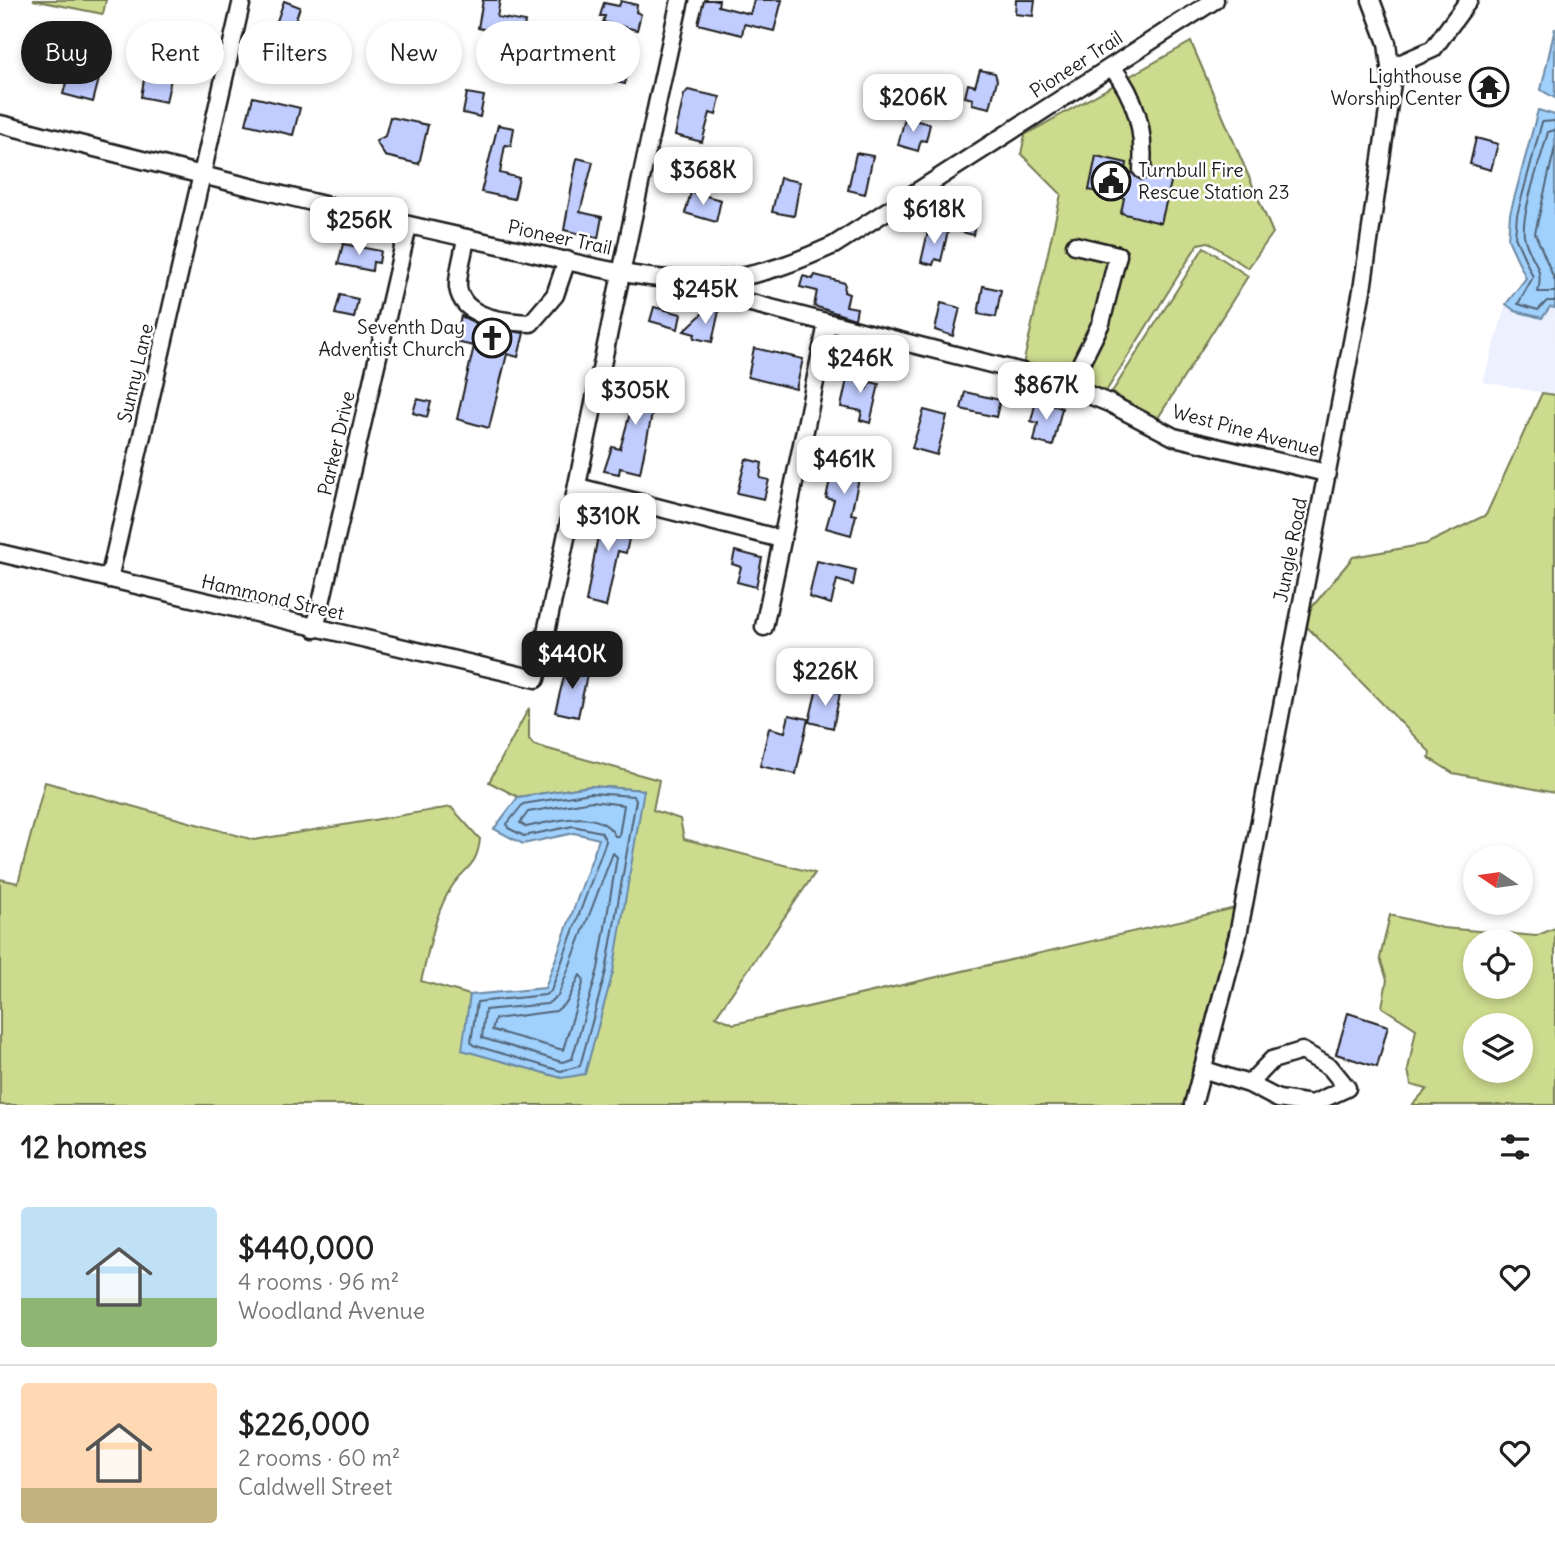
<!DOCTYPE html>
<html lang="en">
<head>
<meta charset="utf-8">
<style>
  :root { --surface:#fff; --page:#f6f6f6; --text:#222; --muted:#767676; --line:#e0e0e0; --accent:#1c1c1c }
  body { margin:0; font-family:Delius,sans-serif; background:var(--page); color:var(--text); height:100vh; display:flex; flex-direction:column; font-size:26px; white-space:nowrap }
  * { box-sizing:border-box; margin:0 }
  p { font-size:23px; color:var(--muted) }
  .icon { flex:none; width:38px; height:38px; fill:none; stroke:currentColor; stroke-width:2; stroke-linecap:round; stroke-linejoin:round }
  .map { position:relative; height:1105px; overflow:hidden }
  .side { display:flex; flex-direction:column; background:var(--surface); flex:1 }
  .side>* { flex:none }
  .top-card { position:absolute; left:21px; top:21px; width:700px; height:63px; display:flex; gap:14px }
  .needle { width:46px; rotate:283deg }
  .controls { position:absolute; left:1463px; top:845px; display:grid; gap:14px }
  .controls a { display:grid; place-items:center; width:70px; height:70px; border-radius:50%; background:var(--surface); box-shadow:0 4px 10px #0003; font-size:35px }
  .price { position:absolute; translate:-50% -60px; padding:0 16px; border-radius:14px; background:#fff; color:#222; font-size:23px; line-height:46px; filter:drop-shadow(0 2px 4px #0008) }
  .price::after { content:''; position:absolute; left:50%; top:42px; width:21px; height:16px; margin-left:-10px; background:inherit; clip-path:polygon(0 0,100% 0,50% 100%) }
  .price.on { background:var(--accent); color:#fff }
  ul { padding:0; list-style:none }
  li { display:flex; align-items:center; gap:21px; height:175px; padding:0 21px }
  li+li { border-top:2px solid var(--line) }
  li span { display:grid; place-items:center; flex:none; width:196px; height:140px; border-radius:7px; color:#555 }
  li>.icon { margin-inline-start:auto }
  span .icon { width:84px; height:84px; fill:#fffc; stroke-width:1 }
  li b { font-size:30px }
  h2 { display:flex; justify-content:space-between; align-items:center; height:84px; padding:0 21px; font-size:30px }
  .pill { padding:0 24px; border-radius:32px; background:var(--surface); box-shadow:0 4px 10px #0003; font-size:24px; line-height:63px }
  .pill.on { background:var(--accent); color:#fff }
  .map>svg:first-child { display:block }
  .built { fill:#ecf0ff }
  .green { fill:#cddb8e; stroke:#747c55; stroke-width:2; fill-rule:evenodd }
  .water { fill:#a0d0fc; stroke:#6b88a2; stroke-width:2 }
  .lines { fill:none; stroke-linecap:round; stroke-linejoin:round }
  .shore { stroke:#516476; stroke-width:2 }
  .building { fill:#c1cdff; stroke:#1c1c1c; stroke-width:2 }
  .minor-casing { stroke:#1c1c1c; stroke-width:21 }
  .minor { stroke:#fff; stroke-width:16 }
  .labels { text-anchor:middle; stroke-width:5; stroke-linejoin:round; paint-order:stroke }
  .street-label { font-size:19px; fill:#1c1c1c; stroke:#fff }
  .poi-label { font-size:19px; fill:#1c1c1c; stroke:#fff; text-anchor:end }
</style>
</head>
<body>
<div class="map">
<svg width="1555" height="1105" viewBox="0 0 1555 1105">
  <rect width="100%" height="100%" fill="#fff"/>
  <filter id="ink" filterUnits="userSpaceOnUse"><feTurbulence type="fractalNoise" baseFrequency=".0143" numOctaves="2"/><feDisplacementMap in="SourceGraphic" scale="14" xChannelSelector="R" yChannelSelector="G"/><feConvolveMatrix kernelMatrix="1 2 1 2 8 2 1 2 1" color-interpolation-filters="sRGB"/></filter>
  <g filter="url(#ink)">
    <polygon class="built" points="1506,304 1515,311 1555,308 1555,395 1483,382"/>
    <g class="green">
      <polygon points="33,0 106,0 103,14"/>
      <polygon points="1191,42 1273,233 1248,268 1208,242 1198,244 1105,393 1023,365 1061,194 1021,154 1025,135"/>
      <polygon points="1204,247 1248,276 1156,421 1112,392"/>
      <polygon points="1542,393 1555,395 1555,793 1453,773 1429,758 1430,752 1305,625 1308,612 1353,557 1426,544 1486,515"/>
      <path d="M529,708V739L534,745L659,780L653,810L680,819L684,839L815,873L716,1016L734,1024L1235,908L1184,1105H0V879L18,883L45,782L254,840L451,807L480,839C477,868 464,867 451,888C434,914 429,952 421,981L470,995L463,1050L562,1078L644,790L591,786L518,797L489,782Z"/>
      <path d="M1390,915L1443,928L1536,936L1555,928V1105H1412L1427,1089L1411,1085L1408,1070L1416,1029L1382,1007L1387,980L1380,958ZM1475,942H1521V987H1475ZM1475,1026H1521V1071H1475Z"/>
    </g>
    <g class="water">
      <polygon points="1555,28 1555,98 1541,90"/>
      <polygon points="1538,110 1555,115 1555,308 1550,307 1542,318 1515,311 1506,304 1526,278 1508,239 1510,214"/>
      <polygon points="591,786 644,790 613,972 585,1074 562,1078 462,1050 470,995 545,988 599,839 574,833 523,844 494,829 518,797"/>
    </g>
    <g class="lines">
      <g class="shore">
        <polyline points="1555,121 1542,122 1517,215 1515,237 1533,277 1518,304 1538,310 1547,301 1555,301"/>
        <path d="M1555,130L1548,132C1542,156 1521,213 1524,235C1528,260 1545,263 1538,292H1555"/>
        <polyline points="1555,147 1535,233 1555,281"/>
        <polygon points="591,793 633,796 636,800 606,971 580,1066 561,1071 473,1045 471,1042 477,1002 545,995 551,991 606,841 601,832 573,826 524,836 508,828 507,824 523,804"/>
        <path d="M592,801L624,805L619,836H615C600,806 552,822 526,827L520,823L528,812Z"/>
        <polygon points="613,853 617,857 598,969 572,1059 562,1062 482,1038 485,1010 547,1004 558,996"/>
        <polygon points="580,975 584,980 563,1050 492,1030 495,1019 556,1011 567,1002"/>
      </g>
    </g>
    <g class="building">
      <polygon points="483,0 500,0 497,17 525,22 519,53 507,51 510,35 478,28"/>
      <polygon points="704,0 719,0 718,6 750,14 754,0 782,0 774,31 744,24 742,35 698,24"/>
      <polygon points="1016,0 1035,0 1033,16 1015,14"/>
      <polygon points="284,1 300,7 293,27 277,21"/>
      <polygon points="621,1 637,5 636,12 641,14 637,30 603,22 605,16 600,16 604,3 619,6"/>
      <polygon points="594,58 629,65 625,84 590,76"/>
      <polygon points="146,68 172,74 166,102 141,97"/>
      <polygon points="980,70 995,73 997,80 990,108 972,104 973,99 965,97 968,84 975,86"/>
      <polygon points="69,72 99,79 93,102 63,94"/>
      <polygon points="688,90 720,97 716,115 710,113 702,142 675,135 684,95"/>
      <polygon points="467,93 484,96 480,117 463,113"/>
      <polygon points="253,97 300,108 293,135 246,124"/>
      <polygon points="390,117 428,125 419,164 385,156 376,141 385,136"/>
      <polygon points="905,118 930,124 926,141 921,140 918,151 898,145"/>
      <polygon points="498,125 514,128 511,146 505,145 500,173 519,178 514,199 481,192"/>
      <polygon points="1476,138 1498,144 1491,170 1470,164"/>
      <polygon points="856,153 873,156 865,194 848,190"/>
      <polygon points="1096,156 1127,163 1126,169 1141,180 1152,176 1154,168 1173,174 1161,223 1121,213 1124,198 1089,190"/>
      <polygon points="577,158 593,162 580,212 602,217 598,238 564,230"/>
      <polygon points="780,178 800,182 794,216 772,212"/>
      <polygon points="691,192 721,200 716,222 685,213"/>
      <polygon points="961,201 979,205 973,235 955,230"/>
      <polygon points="929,227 948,231 941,261 935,259 933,265 921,262"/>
      <polygon points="343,244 381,251 379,263 373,262 372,271 338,264"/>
      <polygon points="815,275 845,283 844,292 849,294 846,306 857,308 855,319 814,306 817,291 800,287 803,276 813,279"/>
      <polygon points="983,286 1001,290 996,317 978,314"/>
      <polygon points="340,295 358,299 354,318 335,314"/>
      <polygon points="941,303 960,308 953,336 935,330"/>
      <polygon points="654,307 681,314 678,329 650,321"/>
      <polygon points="707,309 719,311 712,342 694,338 695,334 684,331"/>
      <polygon points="461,316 484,327 524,333 518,357 507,354 489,428 457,419 474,346 455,342"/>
      <polygon points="754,348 803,359 796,389 748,377"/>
      <polygon points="849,370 866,373 866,390 870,382 879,384 870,423 860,420 862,411 841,407"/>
      <polygon points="637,371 652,375 650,387 657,389 640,473 620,468 619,474 604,471 612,447 620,449 630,413 626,411 631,383 634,383"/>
      <polygon points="965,392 1000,400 996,417 961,409"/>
      <polygon points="417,399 431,402 427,417 413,413"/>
      <polygon points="1036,401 1062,408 1053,446 1034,441 1038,423 1031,421"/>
      <polygon points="924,410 947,416 937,455 912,448"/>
      <polygon points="844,457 863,461 851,514 856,515 851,535 826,528 834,500 826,498 831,475 839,477"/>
      <polygon points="746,459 762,463 760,478 769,480 764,499 737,493"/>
      <polygon points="603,508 634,515 626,553 618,551 606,607 586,602"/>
      <polygon points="735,551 762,558 756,587 737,582 741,567 732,564"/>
      <polygon points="817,561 856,570 853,585 837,580 831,604 809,597"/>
      <polygon points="567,665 588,670 578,717 555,712"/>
      <polygon points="817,688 840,693 833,728 809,722"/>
      <polygon points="789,715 808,719 796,774 760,766 769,728 785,732"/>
      <polygon points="1348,1013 1388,1026 1377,1067 1336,1054"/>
    </g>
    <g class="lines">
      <defs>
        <g id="minor">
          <path d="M1112,67C1136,98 1145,130 1142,170"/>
          <polyline points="1390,68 1433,49 1469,0"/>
          <path d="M0,124C166,166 332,209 499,245C571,261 649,286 724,279C764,275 798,261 834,245L1215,0"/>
          <path d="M466,238C464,253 457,273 458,287C462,319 507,322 531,323L555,295L567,260"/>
          <polyline points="724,279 743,301 1050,379 1109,403 1174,437 1326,473"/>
          <polyline points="1069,387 1101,323 1118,255 1075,245"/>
          <polyline points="578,487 781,539"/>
          <path d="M0,553L536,679C585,453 629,226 680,0"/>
          <polyline points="109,579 242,0"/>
          <polyline points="764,627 827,324"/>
          <polyline points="315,629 408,226"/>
          <polyline points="1202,1069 1249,1084 1278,1099 1312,1104 1347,1088 1330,1067 1302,1051 1272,1060 1249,1084"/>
          <polyline points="1193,1105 1238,935 1362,290 1392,83 1387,43 1371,0"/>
        </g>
      </defs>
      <use href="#minor" class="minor-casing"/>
      <use href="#minor" class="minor"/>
    </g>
  </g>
  <defs>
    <symbol id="temple-ring" viewBox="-11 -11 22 22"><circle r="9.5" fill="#fff" stroke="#1c1c1c" stroke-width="1.5"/><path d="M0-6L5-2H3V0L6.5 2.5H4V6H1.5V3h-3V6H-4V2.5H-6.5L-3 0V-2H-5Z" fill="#1c1c1c"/></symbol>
    <symbol id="civic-ring" viewBox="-11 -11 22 22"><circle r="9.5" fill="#fff" stroke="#1c1c1c" stroke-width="1.5"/><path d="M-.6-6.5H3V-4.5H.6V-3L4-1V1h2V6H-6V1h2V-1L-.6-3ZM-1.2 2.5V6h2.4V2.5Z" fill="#1c1c1c"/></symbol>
    <symbol id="church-ring" viewBox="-11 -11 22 22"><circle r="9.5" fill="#fff" stroke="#1c1c1c" stroke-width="1.5"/><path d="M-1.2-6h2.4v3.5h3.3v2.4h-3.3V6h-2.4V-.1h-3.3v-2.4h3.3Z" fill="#1c1c1c"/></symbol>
  </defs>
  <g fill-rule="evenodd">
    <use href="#temple-ring" x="1467" y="65" width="44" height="44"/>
    <use href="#civic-ring" x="1089" y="159" width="44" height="44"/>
    <use href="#church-ring" x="470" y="316" width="44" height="44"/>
  </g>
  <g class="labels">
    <g class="street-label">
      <text transform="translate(1076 64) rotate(-33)" y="7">Pioneer Trail</text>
      <text transform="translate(560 237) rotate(12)" y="7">Pioneer Trail</text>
      <text transform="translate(135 373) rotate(-77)" y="7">Sunny Lane</text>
      <text transform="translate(1246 430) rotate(15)" y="7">West Pine Avenue</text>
      <text transform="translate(336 443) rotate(-77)" y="7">Parker Drive</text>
      <text transform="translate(1290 550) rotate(-79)" y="7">Jungle Road</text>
      <text transform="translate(273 597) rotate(13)" y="7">Hammond Street</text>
    </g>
    <g class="poi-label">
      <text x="1462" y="83">Lighthouse<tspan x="1462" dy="22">Worship Center</tspan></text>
      <text x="1138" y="177" text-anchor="start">Turnbull Fire<tspan x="1138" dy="22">Rescue Station 23</tspan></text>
      <text x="465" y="334">Seventh Day<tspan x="465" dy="22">Adventist Church</tspan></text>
    </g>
  </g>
</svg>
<div class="controls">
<a><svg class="needle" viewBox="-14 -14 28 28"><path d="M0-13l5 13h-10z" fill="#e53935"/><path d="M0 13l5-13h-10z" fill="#767676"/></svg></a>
<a><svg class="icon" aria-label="locate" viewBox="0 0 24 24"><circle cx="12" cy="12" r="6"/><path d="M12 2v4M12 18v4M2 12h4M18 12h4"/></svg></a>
<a><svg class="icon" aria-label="layers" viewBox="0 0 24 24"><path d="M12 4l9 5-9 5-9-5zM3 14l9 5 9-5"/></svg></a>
</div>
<b class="price" style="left:913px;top:134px">$206K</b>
<b class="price" style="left:703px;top:207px">$368K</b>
<b class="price" style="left:934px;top:246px">$618K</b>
<b class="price" style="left:359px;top:257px">$256K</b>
<b class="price" style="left:705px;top:326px">$245K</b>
<b class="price" style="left:860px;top:395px">$246K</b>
<b class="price" style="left:1046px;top:422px">$867K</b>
<b class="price" style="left:635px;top:427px">$305K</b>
<b class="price" style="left:844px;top:496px">$461K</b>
<b class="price" style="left:608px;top:553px">$310K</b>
<b class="price on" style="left:572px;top:691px">$440K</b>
<b class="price" style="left:825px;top:708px">$226K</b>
<div class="top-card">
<a class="pill on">Buy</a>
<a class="pill">Rent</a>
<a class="pill">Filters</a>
<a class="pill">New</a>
<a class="pill">Apartment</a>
</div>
</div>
<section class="side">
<h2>12 homes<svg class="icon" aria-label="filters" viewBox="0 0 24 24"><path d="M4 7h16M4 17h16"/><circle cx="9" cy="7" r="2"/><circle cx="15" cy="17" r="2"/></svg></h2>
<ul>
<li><span style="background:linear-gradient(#bfe0f5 65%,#8fb573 0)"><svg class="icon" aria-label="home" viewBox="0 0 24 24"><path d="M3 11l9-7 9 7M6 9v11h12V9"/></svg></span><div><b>$440,000</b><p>4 rooms · 96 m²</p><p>Woodland Avenue</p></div><svg class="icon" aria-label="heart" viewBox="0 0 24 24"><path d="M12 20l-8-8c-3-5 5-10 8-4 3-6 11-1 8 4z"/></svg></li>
<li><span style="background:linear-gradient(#ffd9b3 75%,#c2b280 0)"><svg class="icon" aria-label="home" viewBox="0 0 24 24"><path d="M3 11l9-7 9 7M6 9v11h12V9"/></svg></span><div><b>$226,000</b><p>2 rooms · 60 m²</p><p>Caldwell Street</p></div><svg class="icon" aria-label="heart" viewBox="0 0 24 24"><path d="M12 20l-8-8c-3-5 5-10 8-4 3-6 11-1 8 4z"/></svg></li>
</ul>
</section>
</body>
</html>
